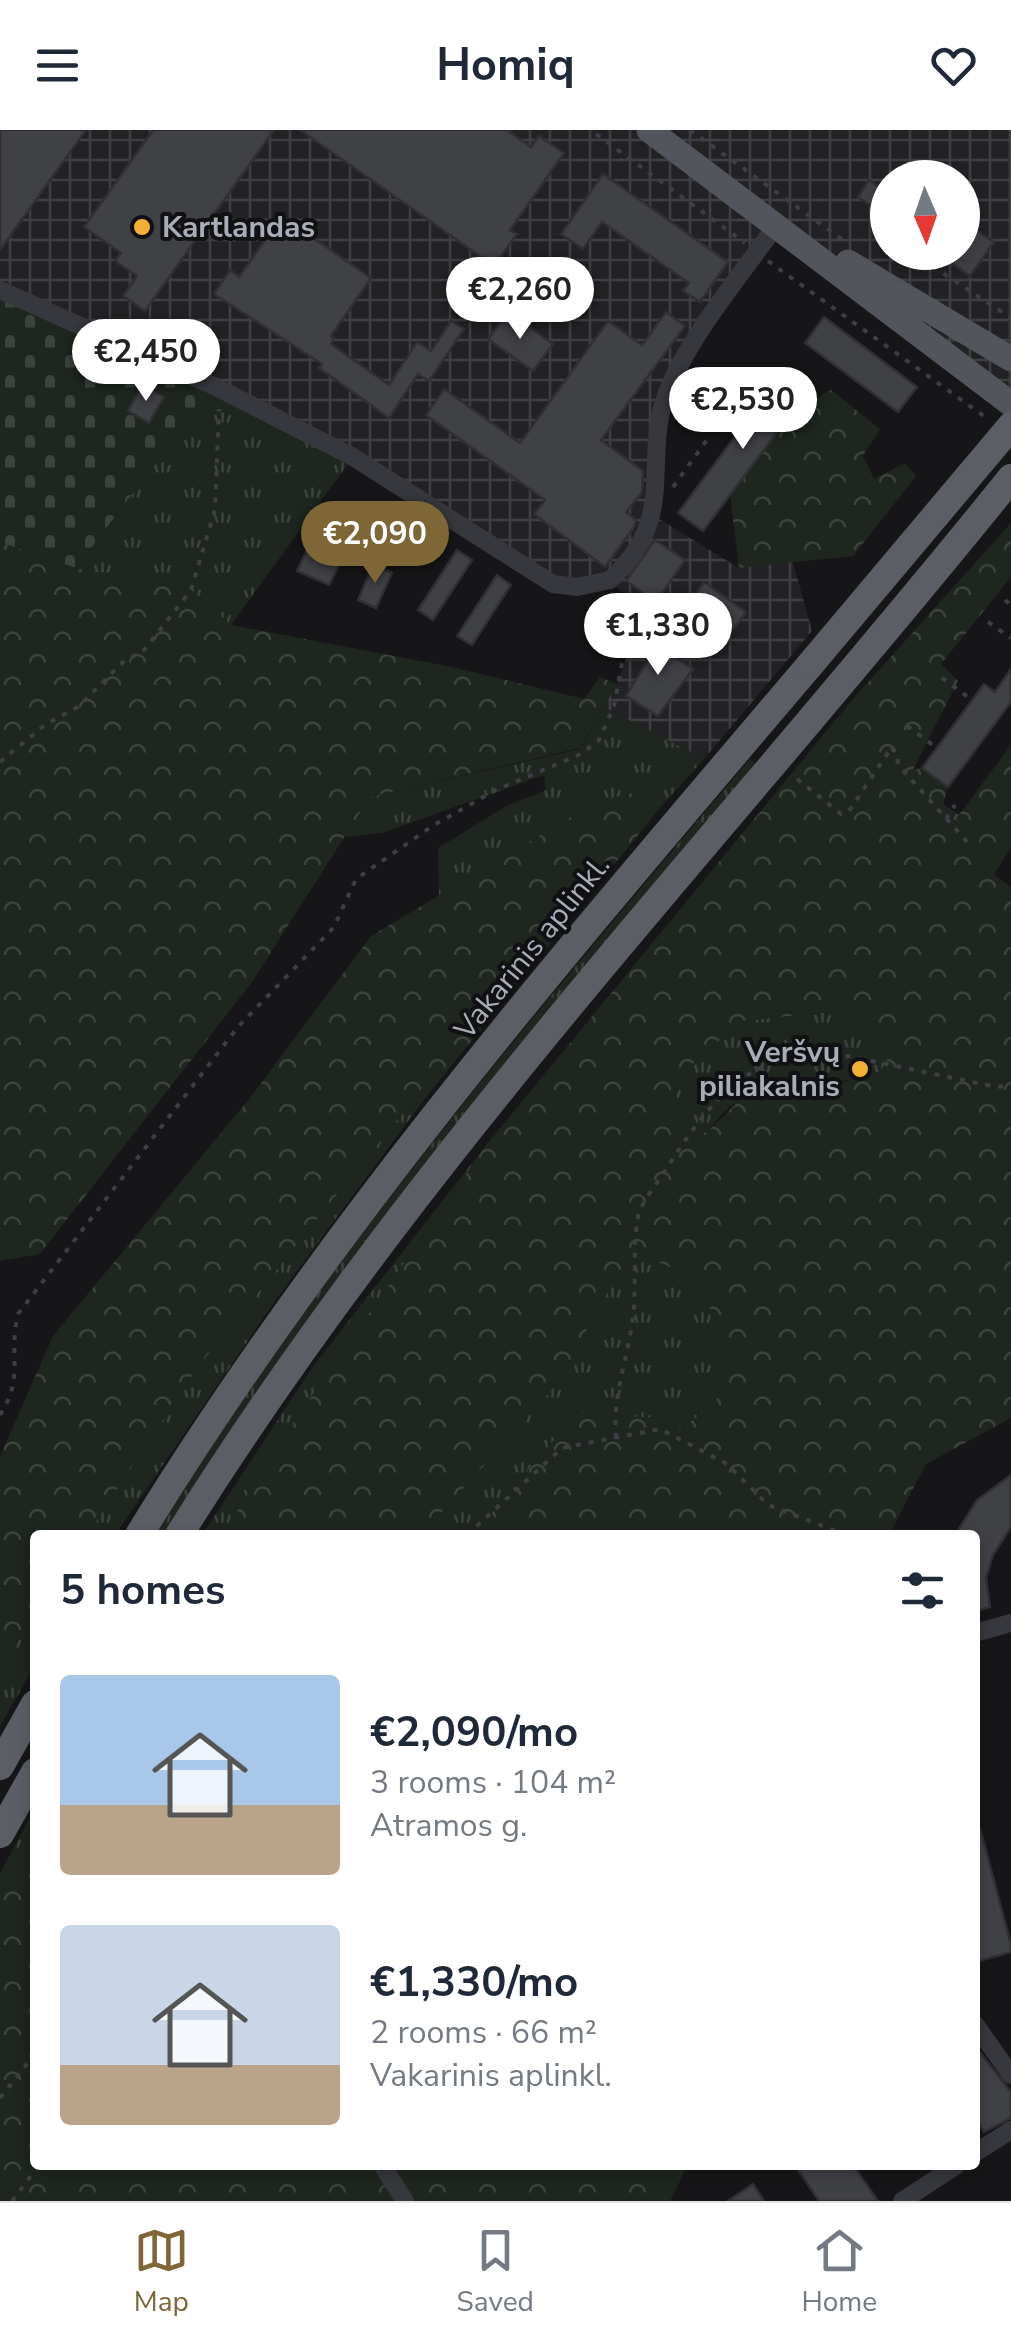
<!DOCTYPE html>
<html lang="en">
<head>
<meta charset="utf-8">
<style>
  :root { --surface:#fff; --page:#f6f6f7; --text:#1f2937; --muted:#747a83; --line:#e0e1e3; --accent:#7e6636 }
  body { margin:0; font-family:"Nunito Sans",sans-serif; background:var(--page); color:var(--text); height:100vh; display:flex; flex-direction:column; font-size:38px; white-space:nowrap }
  * { box-sizing:border-box; margin:0 }
  p { font-size:32px; color:var(--muted) }
  .icon { flex:none; width:55px; height:55px; fill:none; stroke:currentColor; stroke-width:2; stroke-linecap:round; stroke-linejoin:round }
  .map { position:relative; flex:1; overflow:hidden }
  .details { position:absolute; left:30px; top:1400px; width:950px; height:640px; display:flex; flex-direction:column; background:var(--surface); border-radius:10px; box-shadow:0 5px 15px #0003 }
  .details>* { flex:none }
  .needle { width:65px; rotate:178deg }
  .controls { position:absolute; left:870px; top:30px; display:grid; gap:20px }
  .controls a { display:grid; place-items:center; width:110px; height:110px; border-radius:50%; background:var(--surface); box-shadow:0 5px 15px #0003; font-size:50px }
  .price { position:absolute; translate:-50% -85px; padding:0 22px; border-radius:35px; background:#fff; color:#222; font-size:32px; line-height:65px; filter:drop-shadow(0 2px 5px #0008) }
  .price::after { content:''; position:absolute; left:50%; top:60px; width:30px; height:22px; margin-left:-15px; background:inherit; clip-path:polygon(0 0,100% 0,50% 100%) }
  .price.active { background:var(--accent); color:#fff }
  ul { padding:0; list-style:none }
  li { display:flex; align-items:center; gap:30px; height:250px; padding:0 30px }
  li span { display:grid; place-items:center; flex:none; width:280px; height:200px; border-radius:10px; color:#555 }
  li>.icon { margin-inline-start:auto }
  span .icon { width:120px; height:120px; fill:#fffc; stroke-width:1 }
  li b { font-size:42px }
  h2 { display:flex; justify-content:space-between; align-items:center; height:120px; padding:0 30px; font-size:42px }
  header { display:flex; justify-content:space-between; align-items:center; height:130px; padding:0 30px; background:var(--surface); font-size:45px; font-weight:700 }
  .tabs { display:flex; justify-content:space-around; align-items:center; height:140px; border-top:2px solid var(--line); background:var(--surface); font-size:28px; color:var(--muted) }
  .tabs a { display:grid; justify-items:center; gap:5px }
  .tabs .active { color:var(--accent) }
  .map>svg:first-child { display:block }
  .industrial { fill:url(#industrial-grid); fill-rule:evenodd }
  .grass { fill:url(#grass-tufts) }
  .forest { fill:url(#forest-crowns); fill-rule:evenodd }
  .cemetery { fill:url(#cemetery-stones) }
  .building { fill:#404145; stroke:#303034; stroke-width:2.5 }
  .lines { fill:none; stroke-linecap:round; stroke-linejoin:round }
  .path { stroke:#3d3f44; stroke-width:4; stroke-dasharray:5 8; stroke-linecap:butt }
  .minor { stroke:#37383d; stroke-width:18 }
  .primary { stroke:#53555c; stroke-width:25 }
  .trunk { stroke:#5b5e65; stroke-width:28 }
  .trunk-bridge { stroke:#5b5e65; stroke-width:28 }
  .poi-dot { fill:#f2b134; stroke:#111113; stroke-width:4 }
  .labels { text-anchor:middle; stroke-width:8; stroke-linejoin:round; paint-order:stroke }
  .poi-label { font-size:30px; font-weight:bold; fill:#a8adb8; stroke:#111113; text-anchor:start }
  .street-label { font-size:30px; fill:#a8adb8; stroke:#111113 }
</style>
</head>
<body>
<header><svg class="icon" aria-label="menu" viewBox="0 0 24 24"><path d="M4 6h16M4 12h16M4 18h16"/></svg>Homiq<svg class="icon" aria-label="heart" viewBox="0 0 24 24"><path d="M12 20l-8-8c-3-5 5-10 8-4 3-6 11-1 8 4z"/></svg></header>
<div class="map">
<svg width="1011" height="2071" viewBox="0 0 1011 2071">
  <defs>
    <pattern id="industrial-grid" width="8" height="8" patternUnits="userSpaceOnUse" patternTransform="scale(2.5)"><rect width="8" height="8" fill="#222225"/><path d="M0 4h8M4 0v8" fill="none" stroke="#3f3f43"/></pattern>
    <pattern id="grass-tufts" width="24" height="20" patternUnits="userSpaceOnUse" patternTransform="scale(2.5)"><rect width="24" height="20" fill="#1e261f"/><path d="M3 7l-1-3M5 7V3M7 7l1-3M15 17l-1-3M17 17v-4M19 17l1-3" fill="none" stroke="#3c433d"/></pattern>
    <pattern id="forest-crowns" width="20" height="18" patternUnits="userSpaceOnUse" patternTransform="scale(2.5)"><rect width="20" height="18" fill="#1e261f"/><path d="M2 6a3 3 0 1 1 6 0M12 15a3 3 0 1 1 6 0" fill="none" stroke="#3c433d"/></pattern>
    <pattern id="cemetery-stones" width="16" height="16" patternUnits="userSpaceOnUse" patternTransform="scale(2.5)"><rect width="16" height="16" fill="#1e261f"/><path d="M2 7V4a2 2 0 0 1 4 0v3zM10 15v-3a2 2 0 0 1 4 0v3z" fill="#3c433d"/></pattern>
  </defs>
  <rect width="100%" height="100%" fill="#161618"/>
  <path class="industrial" d="M0,0H1011V263L778,94L671,253L654,386L739,438L792,429L812,501L704,629L604,577L617,554L642,484L610,450L553,454L353,327L0,160ZM888,48H962V122H888Z"/>
  <g class="grass">
    <polygon points="214,256 353,327 231,495 191,460 76,438"/>
    <polygon points="604,577 704,629 660,678 633,664 596,672 439,766 438,718 508,675 546,660 544,645 382,703 344,707 370,667 580,619"/>
    <path d="M750,629L757,635C543,878 341,1134 164,1405H154C326,1128 540,877 750,629Z"/>
    <path d="M837,881C863,885 885,890 894,917L881,941C840,958 755,955 727,979C719,986 713,995 706,1003L677,987L675,963L681,944L742,891Z"/>
    <polygon points="423,971 277,1168 115,1405 87,1405 197,1238 401,985"/>
    <polygon points="487,1014 290,1297 222,1405 202,1405 314,1235"/>
    <path d="M631,1120L697,1148C722,1211 757,1257 681,1297L655,1288L577,1283L473,1405H422L555,1256Z"/>
    <polygon points="35,1485 35,1535 0,1596 0,1539"/>
    <polygon points="35,1679 35,1702 0,1762 0,1743"/>
  </g>
  <g class="forest">
    <polygon points="831,260 880,299 863,326 874,349 905,333 916,346 853,426 739,438 730,365 808,261 817,268"/>
    <path d="M1011,393V447L941,534L958,551L913,640L922,638L948,657L943,674L959,685L1011,615V717L994,745L1011,757V1288L926,1334L889,1405H473L577,1283L656,1288L681,1297C757,1257 722,1211 697,1148L631,1121L555,1256L422,1405H222L290,1297L487,1014L852,570ZM837,881C863,885 885,890 894,917L881,941L826,957L740,970L706,1003L677,987L675,963L681,944L742,891Z"/>
    <polygon points="0,412 76,438 191,460 231,495 452,537 584,569 600,547 617,554 580,618 370,667 252,852 40,1124 0,1131"/>
    <polygon points="633,663 660,678 423,971 401,985 197,1238 87,1405 35,1405 35,1485 0,1539 0,1326 53,1206 250,968 371,806 596,672"/>
    <polygon points="35,1702 35,2035 688,2035 670,2071 0,2071 0,1762"/>
  </g>
  <polygon class="cemetery" points="0,160 214,256 76,438 0,412"/>
  <g class="building">
    <polygon points="0,0 86,0 0,120"/>
    <polygon points="153,0 274,0 145,181 123,166 137,146 115,131 121,123 84,97"/>
    <polygon points="300,0 507,0 531,17 539,6 564,23 510,100 517,104 494,136"/>
    <polygon points="603,44 728,132 700,172 683,161 689,153 602,92 583,119 561,104"/>
    <polygon points="869,50 888,63 877,80 858,67"/>
    <polygon points="282,86 371,148 331,206 334,208 331,214 389,255 417,212 431,221 451,191 464,199 429,251 418,244 389,288 319,238 322,234 214,164 230,140 239,147"/>
    <polygon points="962,91 994,112 970,146 936,122 962,122"/>
    <polygon points="508,182 553,214 533,241 488,209"/>
    <polygon points="666,182 685,196 601,310 643,341 642,362 626,382 636,390 634,397 605,437 534,384 545,370 426,285 444,259 520,313 608,191 642,215"/>
    <polygon points="824,187 917,257 898,282 805,213"/>
    <polygon points="783,242 808,261 703,401 678,383"/>
    <polygon points="142,255 164,267 149,293 128,281"/>
    <polygon points="404,397 416,403 404,425 392,419"/>
    <polygon points="655,410 685,430 656,472 626,451"/>
    <polygon points="307,420 339,435 329,455 297,441"/>
    <polygon points="457,420 472,430 433,490 418,480"/>
    <polygon points="373,435 392,443 376,478 358,470"/>
    <polygon points="497,445 511,455 472,515 457,506"/>
    <polygon points="704,452 746,482 734,499 727,494 712,513 678,489"/>
    <polygon points="645,507 693,539 658,586 626,566 648,530 635,522"/>
    <polygon points="1011,539 1011,572 948,657 922,638 984,554 995,562"/>
    <polygon points="1011,1345 1011,1397 993,1425 986,1448 990,1477 975,1481 975,1405 955,1405 977,1370"/>
    <polygon points="975,1698 980,1698 1011,1815 1011,1822 975,1832"/>
    <polygon points="975,1916 1011,1962 1011,1988 984,2002 975,1988"/>
    <polygon points="795,2035 853,2035 878,2071 819,2071"/>
    <polygon points="753,2054 764,2071 728,2071"/>
  </g>
  <g class="lines">
    <g class="path">
      <polyline points="690,0 847,113"/>
      <polyline points="596,4 745,113"/>
      <polyline points="875,98 888,106"/>
      <polyline points="911,122 1011,188"/>
      <polyline points="768,131 988,289"/>
      <polyline points="673,357 709,307"/>
      <polyline points="1005,470 1011,475"/>
      <polyline points="988,492 1011,508"/>
      <polyline points="942,548 972,570"/>
      <polyline points="907,596 937,618"/>
      <polyline points="892,617 900,637 969,714"/>
      <polyline points="0,632 46,594 78,577 122,533 145,519 191,460 215,380 219,279"/>
      <polyline points="797,649 841,684 849,681 892,617"/>
      <polyline points="946,689 955,675"/>
      <path d="M0,1285C25,1246 8,1226 18,1184L237,898L334,797L356,749L434,695L496,660L581,624L599,610L614,576L625,517L646,487"/>
      <path d="M616,1308C612,1265 628,1229 633,1187C637,1154 632,1119 638,1087C641,1072 657,1054 665,1041C703,982 751,910 830,934L848,926L996,957L1011,956"/>
      <polyline points="467,1405 562,1318 660,1299 727,1334 768,1375 846,1405"/>
      <polyline points="0,1968 35,1924"/>
      <polyline points="12,2071 39,2035"/>
    </g>
    <g class="minor">
      <path d="M0,160L214,256L353,327L553,454L577,457L610,450C683,384 637,327 671,253C697,196 741,145 777,94"/>
      <polyline points="975,1503 1011,1493"/>
      <polyline points="975,1894 1011,1945"/>
      <polyline points="975,2023 1011,2000"/>
      <polyline points="382,2035 405,2071"/>
      <polyline points="902,2071 957,2035"/>
    </g>
    <g class="primary">
      <polyline points="649,0 1011,274"/>
      <polyline points="848,132 1011,229"/>
    </g>
    <g class="trunk">
      <path d="M139,1405C330,1093 573,814 809,536"/>
      <path d="M179,1405C417,1023 731,697 1011,348"/>
      <polyline points="0,1636 35,1574"/>
      <polyline points="0,1704 35,1642"/>
    </g>
    <polyline class="trunk-bridge" points="809,536 1011,296"/>
  </g>
  <g class="poi-dot">
    <circle cx="142" cy="97" r="10"/>
    <circle cx="860" cy="939" r="10"/>
  </g>
  <g class="labels">
    <g class="poi-label">
      <text x="162" y="107">Kartlandas</text>
      <text x="840" y="932" text-anchor="end">Veršvų<tspan x="840" dy="34">piliakalnis</tspan></text>
    </g>
    <g class="street-label">
      <text transform="translate(532 817) rotate(-51)" y="10">Vakarinis aplinkl.</text>
    </g>
  </g>
</svg>
<div class="controls">
<a><svg class="needle" viewBox="-14 -14 28 28"><path d="M0-13l5 13h-10z" fill="#e53935"/><path d="M0 13l5-13h-10z" fill="#747a83"/></svg></a>
</div>
<b class="price" style="left:520px;top:212px">€2,260</b>
<b class="price" style="left:146px;top:274px">€2,450</b>
<b class="price" style="left:743px;top:322px">€2,530</b>
<b class="price active" style="left:375px;top:456px">€2,090</b>
<b class="price" style="left:658px;top:548px">€1,330</b>
<section class="details">
<h2>5 homes<svg class="icon" aria-label="filters" viewBox="0 0 24 24"><path d="M4 7h16M4 17h16"/><circle cx="9" cy="7" r="2"/><circle cx="15" cy="17" r="2"/></svg></h2>
<ul>
<li><span style="background:linear-gradient(#a9c7e8 65%,#b9a48a 0)"><svg class="icon" aria-label="home" viewBox="0 0 24 24"><path d="M3 11l9-7 9 7M6 9v11h12V9"/></svg></span><div><b>€2,090/mo</b><p>3 rooms · 104 m²</p><p>Atramos g.</p></div></li>
<li><span style="background:linear-gradient(#c9d6e8 70%,#b9a48a 0)"><svg class="icon" aria-label="home" viewBox="0 0 24 24"><path d="M3 11l9-7 9 7M6 9v11h12V9"/></svg></span><div><b>€1,330/mo</b><p>2 rooms · 66 m²</p><p>Vakarinis aplinkl.</p></div></li>
</ul>
</section>
</div>
<nav class="tabs">
<a class="active"><svg class="icon" aria-label="map" viewBox="0 0 24 24"><path d="M3 6l6-2 6 2 6-2v14l-6 2-6-2-6 2zM9 4v14M15 6v14"/></svg>Map</a>
<a><svg class="icon" aria-label="saved" viewBox="0 0 24 24"><path d="M7 4h10v16l-5-4-5 4z"/></svg>Saved</a>
<a><svg class="icon" aria-label="home" viewBox="0 0 24 24"><path d="M3 11l9-7 9 7M6 9v11h12V9"/></svg>Home</a>
</nav>
</body>
</html>
